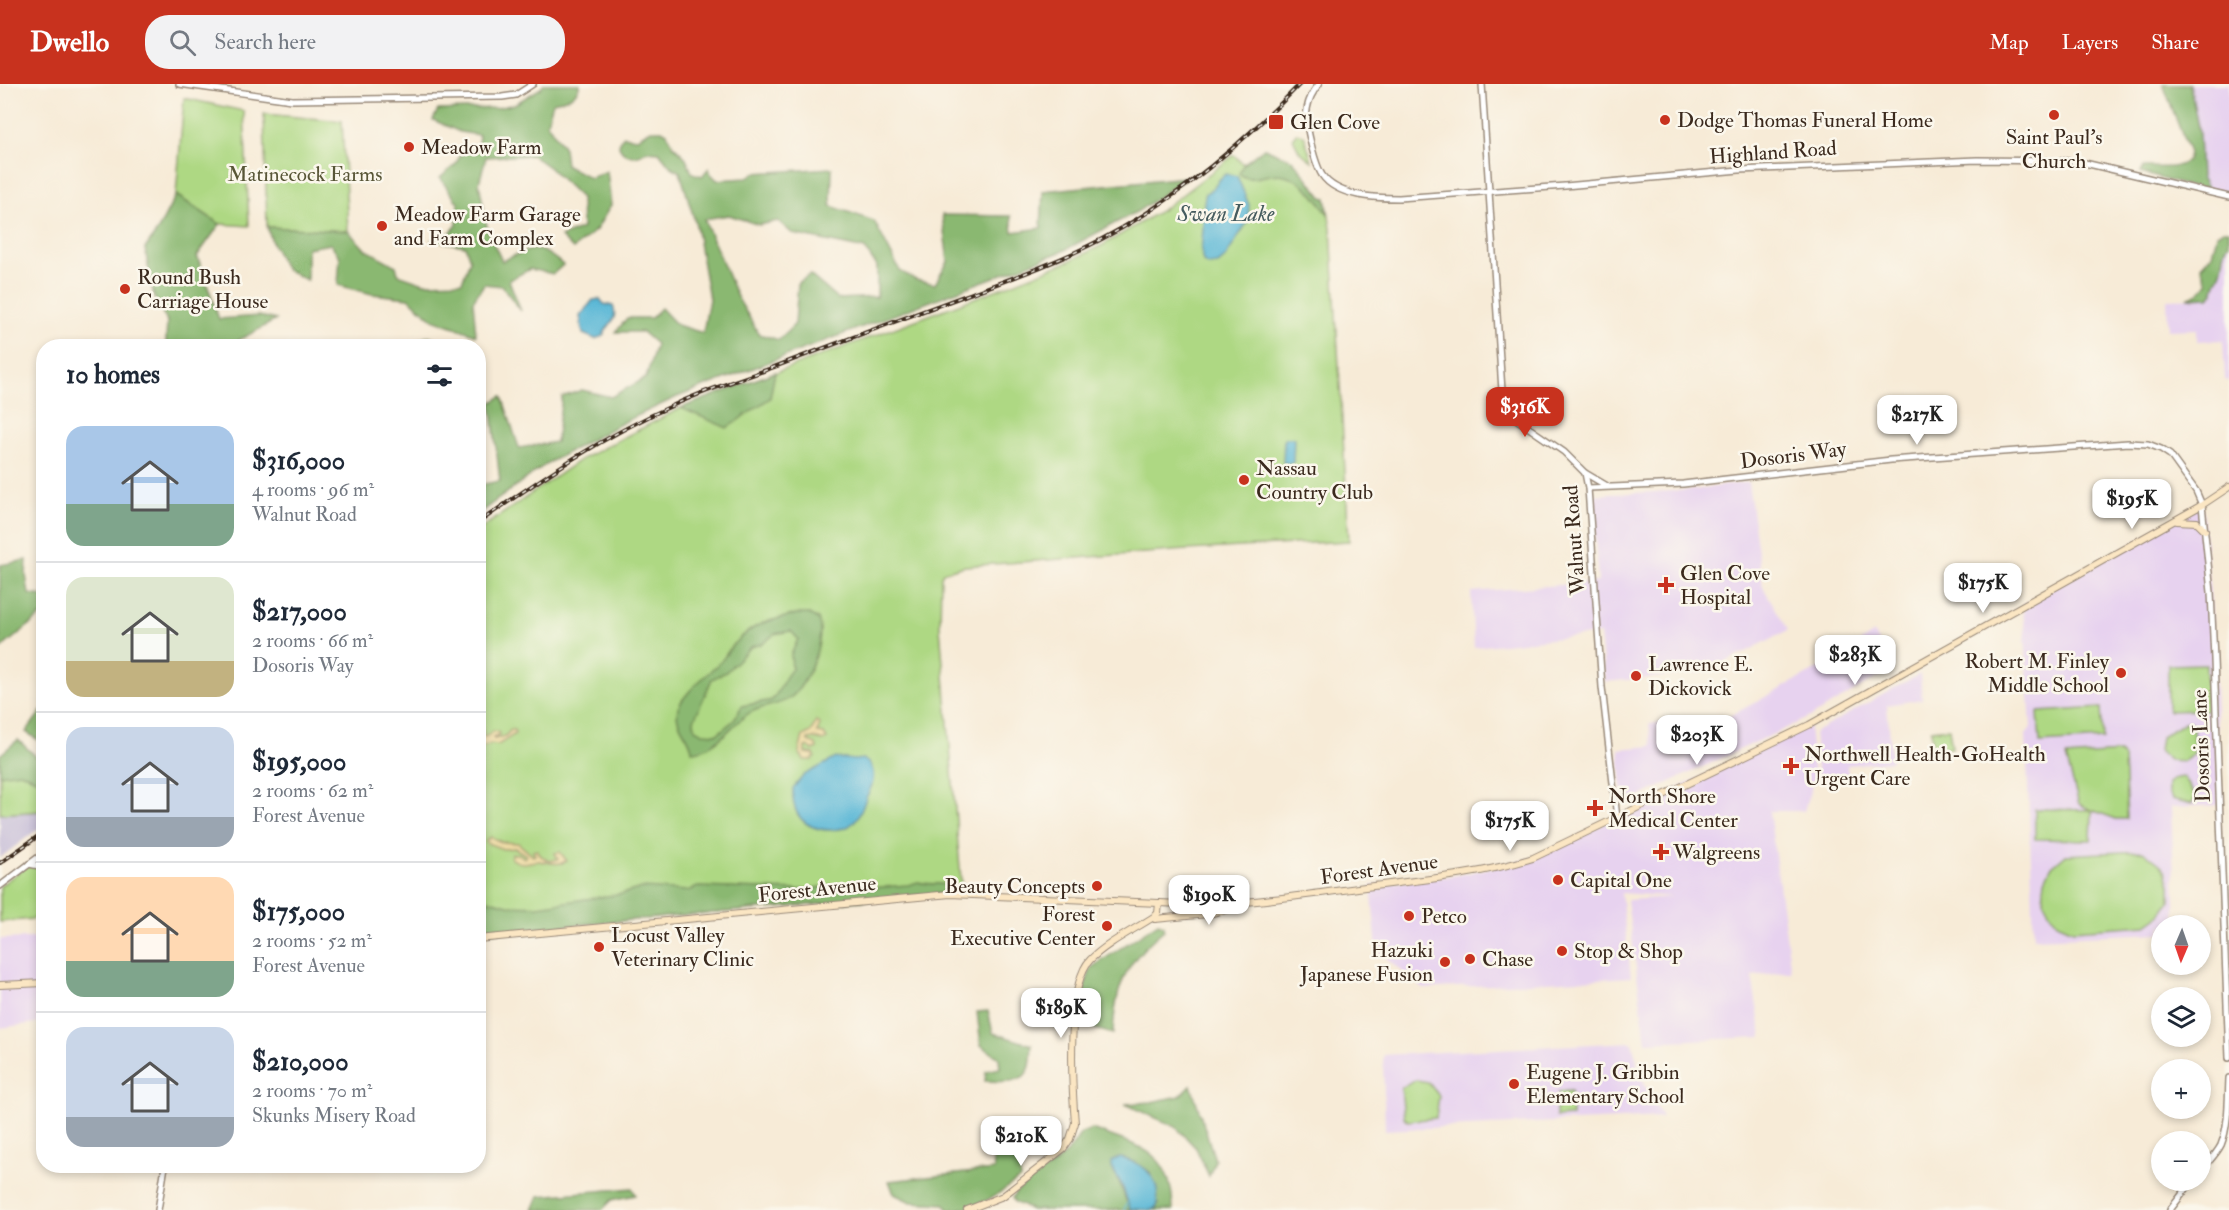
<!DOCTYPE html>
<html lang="en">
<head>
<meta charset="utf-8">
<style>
  :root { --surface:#fff; --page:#f2f2f3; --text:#1f2937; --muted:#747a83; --line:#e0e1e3; --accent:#c8321e }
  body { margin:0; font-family:"IM FELL Double Pica",serif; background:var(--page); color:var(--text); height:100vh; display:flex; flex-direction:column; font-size:22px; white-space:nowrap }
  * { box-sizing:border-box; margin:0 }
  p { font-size:20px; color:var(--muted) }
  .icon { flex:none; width:33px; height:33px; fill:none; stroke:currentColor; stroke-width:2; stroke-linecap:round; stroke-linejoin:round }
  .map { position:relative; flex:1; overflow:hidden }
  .panel { position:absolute; left:36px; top:255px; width:450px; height:834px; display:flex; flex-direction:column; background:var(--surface); border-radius:24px; box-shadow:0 3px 9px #0003 }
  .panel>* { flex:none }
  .needle { width:39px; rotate:182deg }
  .fabs { position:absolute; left:2151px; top:831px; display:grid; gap:12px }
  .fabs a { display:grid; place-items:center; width:60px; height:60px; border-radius:50%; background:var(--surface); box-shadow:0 3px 9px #0003; font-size:30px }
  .price { position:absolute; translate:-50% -51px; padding:0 14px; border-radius:12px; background:#fff; color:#222; font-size:20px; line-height:39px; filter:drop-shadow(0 2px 3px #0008) }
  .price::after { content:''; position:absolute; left:50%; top:36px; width:18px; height:14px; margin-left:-9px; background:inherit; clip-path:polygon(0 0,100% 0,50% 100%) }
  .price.current { background:var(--accent); color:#fff }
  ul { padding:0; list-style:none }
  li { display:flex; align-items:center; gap:18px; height:150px; padding:0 30px }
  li+li { border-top:2px solid var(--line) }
  li span { display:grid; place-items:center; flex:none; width:168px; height:120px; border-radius:18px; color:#555 }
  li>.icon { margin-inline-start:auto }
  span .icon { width:72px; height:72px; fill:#fffc; stroke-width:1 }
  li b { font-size:26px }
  h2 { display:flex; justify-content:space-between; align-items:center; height:72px; padding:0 30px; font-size:26px }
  header { display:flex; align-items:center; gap:36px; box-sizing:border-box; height:84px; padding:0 30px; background:var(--accent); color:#fff }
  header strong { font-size:28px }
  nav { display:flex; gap:33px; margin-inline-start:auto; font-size:21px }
  .search { width:420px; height:54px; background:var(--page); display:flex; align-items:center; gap:15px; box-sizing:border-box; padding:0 21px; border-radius:24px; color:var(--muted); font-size:22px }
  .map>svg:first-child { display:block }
  .built { fill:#e7d2ef }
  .industrial { fill:#c8bfd8 }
  .green { fill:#aed883; stroke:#748150; stroke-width:1.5 }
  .forest { fill:#8ab871; stroke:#627148; stroke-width:1.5; fill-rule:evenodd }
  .sand { fill:#eeda9e; stroke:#94825e; stroke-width:1.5 }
  .water { fill:#57b6d5; stroke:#49707a; stroke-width:1.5 }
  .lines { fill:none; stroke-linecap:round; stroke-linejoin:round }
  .stream { stroke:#57b6d5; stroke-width:1.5 }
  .tertiary-casing { stroke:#998a7a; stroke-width:8 }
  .secondary-casing { stroke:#998a7a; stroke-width:8 }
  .tertiary { stroke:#fff; stroke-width:5 }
  .secondary { stroke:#fbe6c3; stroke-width:6 }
  .rail-casing { stroke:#3b2a1e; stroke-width:4 }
  .rail { stroke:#fbf7ec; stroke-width:1.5; stroke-dasharray:4.5; stroke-linecap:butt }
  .poi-dot { fill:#c8321e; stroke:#fbf7ec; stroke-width:2 }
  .labels { text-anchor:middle; stroke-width:5; stroke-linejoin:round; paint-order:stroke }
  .poi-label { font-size:21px; fill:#3b2a1e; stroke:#fbf7ec; text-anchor:start }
  .street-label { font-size:21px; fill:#3b2a1e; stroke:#fbf7ec }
  .park-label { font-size:21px; fill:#585637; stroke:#fbf7ec }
  .water-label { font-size:22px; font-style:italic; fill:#455b5e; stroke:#fbf7ec }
</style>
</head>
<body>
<header>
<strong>Dwello</strong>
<div class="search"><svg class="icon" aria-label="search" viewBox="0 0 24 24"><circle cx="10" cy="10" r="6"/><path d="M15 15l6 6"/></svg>Search here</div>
<nav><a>Map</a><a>Layers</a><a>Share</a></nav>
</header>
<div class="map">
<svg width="2229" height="1126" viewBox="0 0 2229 1126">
  <rect width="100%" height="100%" fill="#fbf7ec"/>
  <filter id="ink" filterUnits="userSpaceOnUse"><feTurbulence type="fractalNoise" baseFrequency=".0167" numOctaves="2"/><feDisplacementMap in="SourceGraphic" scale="12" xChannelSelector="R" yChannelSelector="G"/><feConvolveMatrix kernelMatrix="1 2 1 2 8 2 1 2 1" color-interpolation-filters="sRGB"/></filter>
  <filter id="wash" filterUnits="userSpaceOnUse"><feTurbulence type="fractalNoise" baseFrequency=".008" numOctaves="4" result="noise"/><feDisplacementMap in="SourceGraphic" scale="24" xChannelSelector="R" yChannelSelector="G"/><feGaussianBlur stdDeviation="1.35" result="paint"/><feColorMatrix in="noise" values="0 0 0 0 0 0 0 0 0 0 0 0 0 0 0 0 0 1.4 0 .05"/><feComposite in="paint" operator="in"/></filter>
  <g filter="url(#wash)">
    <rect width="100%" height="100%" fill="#f7ebd7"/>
    <g class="built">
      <polygon points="2190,0 2229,0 2229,113 2209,108 2201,93 2199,49"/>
      <polygon points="2229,159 2229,297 2225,296 2223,256 2197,257 2197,245 2168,246 2167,215 2206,214 2212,211 2214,208 2214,199 2222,186 2225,164"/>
      <polygon points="1748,398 1763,503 1788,546 1738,572 1700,589 1605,598 1600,550 1474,563 1471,508 1598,498 1593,411 1694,406"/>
      <polygon points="2202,421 2212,534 2220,721 2171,723 2176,841 2162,842 2161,849 2034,854 2026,651 2031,643 2023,521"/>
      <polygon points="1874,549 1894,584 1812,632 1623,720 1619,665 1652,662 1649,640 1672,637 1682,652 1726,634 1836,575"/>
      <polygon points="1920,590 1922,615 1887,621 1892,677 1847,681 1848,694 1818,698 1814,649"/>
      <polygon points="1809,641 1814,694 1804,727 1769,727 1791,887 1752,892 1762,953 1646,958 1627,816 1673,813 1621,809 1631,893 1423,905 1377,866 1371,802 1460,791 1533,774"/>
      <polygon points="43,852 43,938 0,944 0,855 32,854"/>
      <polygon points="1632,958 1641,992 1662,1033 1385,1046 1383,971"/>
    </g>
    <polygon class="industrial" points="43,727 43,741 0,774 0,730"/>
    <g class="green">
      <polygon points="184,14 244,27 249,142 220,140 197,172 216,225 166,262 167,237 154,213 145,165 158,146 176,111"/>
      <polygon points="264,30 342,37 348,147 267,143"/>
      <polygon points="1296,49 1304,51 1312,77 1299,67 1293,54"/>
      <polygon points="1264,64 1293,76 1322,113 1326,114 1331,144 1349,457 1187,466 965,482 943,488 941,493 940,543 962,808 479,849 479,446 580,376 681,324 996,206 1069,177 1103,161 1162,126 1234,71 1243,80"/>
      <polygon points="2206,580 2207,626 2168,627 2168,581"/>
      <polygon points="2101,624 2103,655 2040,659 2038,628"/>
      <polygon points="2185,638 2190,638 2193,641 2194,670 2184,677 2169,676 2159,666 2161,653"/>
      <polygon points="1949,644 1952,664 1933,665 1931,646"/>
      <polygon points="18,656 43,679 43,727 0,730 0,671"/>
      <polygon points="2119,669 2124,674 2127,735 2116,735 2092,726 2091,756 2035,755 2035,725 2091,726 2079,720 2066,673"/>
      <polygon points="2183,693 2196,712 2192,720 2172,715 2168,708 2168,699 2176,694"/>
      <polygon points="2143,767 2161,781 2166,787 2170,801 2170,818 2157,834 2147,841 2073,846 2057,839 2050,829 2043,816 2045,796 2051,783 2065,771"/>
      <polygon points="29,780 43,783 43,829 33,835 0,838 0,802"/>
      <polygon points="1416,996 1428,998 1439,1012 1436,1034 1408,1037 1404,1033 1401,1004"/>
      <polygon points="1571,1007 1572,1032 1556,1033 1556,1025 1558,1024 1558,1008"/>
    </g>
    <g class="forest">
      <path d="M543,0H580C575,15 566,15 553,18L547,39L564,64L566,81L590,94L607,87L611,121L596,146L573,165L561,153L582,144L581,114L550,84L532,71L486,73L479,99L488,148L502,177C532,164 536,158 563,181L553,190L530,185L509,196L521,227L502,202L484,200L473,217L476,251L433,235L408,214L372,210L338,201L340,173L331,160L307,164V196L286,186L273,161L267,143L348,147L365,165L396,182L398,190L424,199L462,198L470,176L465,162L432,156L450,149L457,141L458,119L440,94L456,80L460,71L478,59L479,51L460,48L433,36L438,26L497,24L515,20L541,4Z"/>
      <path d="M2163,0H2190L2199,49L2201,93L2209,108L2141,89L2144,83C2159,82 2173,87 2187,77L2189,69Z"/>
      <path d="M651,46H662L667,49L673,61L686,74L692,89L702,92L709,84L710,89L717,96L747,94L754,89L832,84L831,122L874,137L900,187L916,196L935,200L948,178L942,131L1011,132L1013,148L1041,144L1043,107L1187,93L1138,127L1063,167L677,313L624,338L548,379L479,429V401L500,397L491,319L502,312L519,364L556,358L562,313L582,306L611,313L646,294L656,260L642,248H616L627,234H651L661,224L677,241L703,249L709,215L696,141L680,88L670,82L659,68L646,67C636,75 624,73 619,62L620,56L624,52L637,54ZM729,131L759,141L778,137L793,150L865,165L877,183V213L838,215L810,191L798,199L795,240L779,256L759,250L737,213L704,135Z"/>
      <path d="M1264,64L1293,76L1322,113L1326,114L1328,130C1317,114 1305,97 1285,91C1268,86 1251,102 1239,89L1243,81Z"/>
      <polygon points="176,111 220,140 197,172 219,235 259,232 276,236 228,262 166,262 167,237 154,213 145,165 158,146"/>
      <path d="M2223,146H2229V159C2223,166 2224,175 2222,184C2220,193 2214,198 2214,208L2209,213L2187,214L2199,209L2207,199L2201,182L2212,170L2217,150Z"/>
      <polygon points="429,252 451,261 454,262 406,262"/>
      <polygon points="775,288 770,314 727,344 681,324"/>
      <polygon points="27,476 26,491 29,510 43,512 43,530 0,565 0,481"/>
      <path d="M797,530H809L818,535C826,554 807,602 790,614C777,623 760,621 748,630C730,642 715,667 692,667C691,653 677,644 677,630C676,614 711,588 721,577C726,572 729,564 735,559C742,552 752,544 761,540C772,535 786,533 797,530ZM791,547L798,555L791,571L792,585C783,594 780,607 772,616L742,622L733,637L717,650L703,649L695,645L694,636L712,595L726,588L751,563L762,560L775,550Z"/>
      <polygon points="43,625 43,659 26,648"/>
      <polygon points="18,656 43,679 43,698 20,688 0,691 0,671"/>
      <path d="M918,798C932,802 946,798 961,802L962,808L479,849L478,813L508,821L538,822L621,810L642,804L687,807L698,803L798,806L839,801L870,804L908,801Z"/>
      <path d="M1158,839L1164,841V846C1126,877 1115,901 1113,950L1078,940L1083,908L1091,884Z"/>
      <path d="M988,927L993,949L1032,961C1031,968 1032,978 1029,985C1023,1001 999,997 985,997L986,987L1000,984L999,974L981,961L977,928Z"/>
      <polygon points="1191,1001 1215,1076 1209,1092 1196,1064 1176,1043 1125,1020 1151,1018 1180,1012"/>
      <path d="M1092,1045C1141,1064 1172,1065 1173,1126H1152L1158,1120L1151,1089L1133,1077L1113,1086C1122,1098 1123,1116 1132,1126H1032L1016,1119L1012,1114L1016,1108L1067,1069L1081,1049Z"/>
      <path d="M1012,1057L1021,1094C999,1110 977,1126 949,1126L945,1120L911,1118L894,1110L889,1097L994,1086L992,1059Z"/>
      <polygon points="632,1104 636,1111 612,1116 602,1126 533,1126 539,1112"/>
    </g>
    <g class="sand">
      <polygon points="816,637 820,640 817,649 824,650 827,655 823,657 814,654 808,655 808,657 816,660 817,664 813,666 808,662 805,663 805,669 814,670 815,673 812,676 804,676 799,668 803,652 811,648"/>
      <path d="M481,644L483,647L481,652C486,654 489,650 493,647L499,648V651L493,653L494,655L505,652L511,646H514L515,650L498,661L491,660L480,664L478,645Z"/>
      <path d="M491,753L501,758L518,759L533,772L535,771L533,767L537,766L541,772L550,777L558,775L555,769L560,768L567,777C557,782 550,778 539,777C528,777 523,783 511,774L512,770H519L524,774L526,771L515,764L503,765L487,759L486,756Z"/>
    </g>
    <g class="water">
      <path d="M1226,90L1237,92L1249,121L1248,137L1225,174L1218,180L1208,181L1203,178C1199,165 1203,156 1203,143C1204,131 1202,121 1206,109C1214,106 1217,95 1226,90Z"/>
      <path d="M600,215L604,220L613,222C619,237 607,240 603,252L595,255L583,250L580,232L593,216Z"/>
      <polygon points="1284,354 1294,354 1293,379 1283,379"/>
      <path d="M836,674L855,676L863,675L870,680L873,687C875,697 870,706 866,714C863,723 860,732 853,739C847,745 839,745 831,746C805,746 791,731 793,704L804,691Z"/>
      <path d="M1121,1074C1148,1080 1161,1095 1157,1123L1152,1126L1130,1125L1122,1101L1111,1082V1079L1115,1075Z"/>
    </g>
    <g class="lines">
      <polyline class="stream" points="1124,1126 1127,1119"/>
    </g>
  </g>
  <g filter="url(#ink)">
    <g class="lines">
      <defs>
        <g id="tertiary">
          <polyline points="179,0 292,16 502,13 516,11 533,0"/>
          <path d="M1319,0C1306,16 1304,31 1309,51C1312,64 1315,80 1322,91C1337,113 1376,114 1399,114L1565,102L1739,86L1977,76L2076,77L2229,113"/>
          <polyline points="1482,0 1503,322 1513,333 1564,368 1585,389 1588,404 1602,603 1617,734"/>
          <polyline points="1585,389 1607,402"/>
          <polyline points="1588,404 1683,400 1891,376 2128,359 2148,360 2161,365 2170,371 2196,407 2202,421 2211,508 2214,575 2229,974"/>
          <polyline points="29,780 44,783"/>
          <polyline points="0,802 44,769"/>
          <path d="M2200,1088C2207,1079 2216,1071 2221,1061C2229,1041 2228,1015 2229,994"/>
          <polyline points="158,1126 165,1082"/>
          <polyline points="2170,1126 2193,1096"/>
        </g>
        <g id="secondary">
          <polyline points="2177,437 2197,438 2205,446"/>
          <polyline points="1155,835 1208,830 1245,821"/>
          <polyline points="478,855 950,810 1159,819"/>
          <polyline points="0,901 44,899"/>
          <path d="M967,1126L1003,1112L1063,1065L1070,1055L1075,1039C1072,1004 1066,901 1090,876C1108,858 1134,846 1155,832L1158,829L1159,819C1228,824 1297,812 1365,803C1421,796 1478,791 1533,774L1809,641L2202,421L2229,403"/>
        </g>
      </defs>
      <use href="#tertiary" class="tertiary-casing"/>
      <use href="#secondary" class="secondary-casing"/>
      <use href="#tertiary" class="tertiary"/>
      <use href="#secondary" class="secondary"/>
      <defs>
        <g id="rail">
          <path d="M478,439C543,393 603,352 676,320C706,306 738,296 769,285C834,260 899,236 964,212C1010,195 1056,179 1100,156C1176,117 1241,61 1300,0"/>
          <polyline points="0,779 44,748"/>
        </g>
      </defs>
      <use href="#rail" class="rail-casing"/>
      <use href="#rail" class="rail"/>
    </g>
  </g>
  <g class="poi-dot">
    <circle cx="2054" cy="31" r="6"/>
    <circle cx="1665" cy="36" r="6"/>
    <rect x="1268" y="30" width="16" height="16" rx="3"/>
    <circle cx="409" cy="63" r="6"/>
    <circle cx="382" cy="142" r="6"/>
    <circle cx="125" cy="205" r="6"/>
    <circle cx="1244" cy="396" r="6"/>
    <path d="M1663 492h6v6h6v6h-6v6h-6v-6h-6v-6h6z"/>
    <circle cx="2121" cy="589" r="6"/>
    <circle cx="1636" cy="592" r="6"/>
    <path d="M1788 673h6v6h6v6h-6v6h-6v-6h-6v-6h6z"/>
    <path d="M1592 715h6v6h6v6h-6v6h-6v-6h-6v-6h6z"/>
    <path d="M1658 759h6v6h6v6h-6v6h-6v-6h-6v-6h6z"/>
    <circle cx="1558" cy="796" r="6"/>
    <circle cx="1097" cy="802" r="6"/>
    <circle cx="1409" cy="832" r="6"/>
    <circle cx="1107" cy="842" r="6"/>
    <circle cx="599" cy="863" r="6"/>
    <circle cx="1562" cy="867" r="6"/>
    <circle cx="1470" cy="875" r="6"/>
    <circle cx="1445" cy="878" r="6"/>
    <circle cx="1514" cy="1000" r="6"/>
  </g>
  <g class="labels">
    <g class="poi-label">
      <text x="1677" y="43">Dodge Thomas Funeral Home</text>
      <text x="1290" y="45">Glen Cove</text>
      <text x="2054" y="60" text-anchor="middle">Saint Paul's<tspan x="2054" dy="24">Church</tspan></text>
      <text x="421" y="70">Meadow Farm</text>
      <text x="394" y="137">Meadow Farm Garage<tspan x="394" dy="24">and Farm Complex</tspan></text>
      <text x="137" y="200">Round Bush<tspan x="137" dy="24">Carriage House</tspan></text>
      <text x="1256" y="391">Nassau<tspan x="1256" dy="24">Country Club</tspan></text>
      <text x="1680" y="496">Glen Cove<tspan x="1680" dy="24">Hospital</tspan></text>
      <text x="2109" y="584" text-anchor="end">Robert M. Finley<tspan x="2109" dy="24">Middle School</tspan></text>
      <text x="1648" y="587">Lawrence E.<tspan x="1648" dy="24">Dickovick</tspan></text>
      <text x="1804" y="677">Northwell Health-GoHealth<tspan x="1804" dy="24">Urgent Care</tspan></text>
      <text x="1608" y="719">North Shore<tspan x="1608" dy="24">Medical Center</tspan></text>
      <text x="1673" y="775">Walgreens</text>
      <text x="1570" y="803">Capital One</text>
      <text x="1085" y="809" text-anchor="end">Beauty Concepts</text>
      <text x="1095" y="837" text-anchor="end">Forest<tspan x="1095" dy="24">Executive Center</tspan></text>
      <text x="1421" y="839">Petco</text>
      <text x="611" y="858">Locust Valley<tspan x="611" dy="24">Veterinary Clinic</tspan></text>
      <text x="1433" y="873" text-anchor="end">Hazuki<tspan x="1433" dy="24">Japanese Fusion</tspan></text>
      <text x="1574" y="874">Stop &amp; Shop</text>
      <text x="1482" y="882">Chase</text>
      <text x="1526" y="995">Eugene J. Gribbin<tspan x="1526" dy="24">Elementary School</tspan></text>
    </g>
    <g class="street-label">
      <text transform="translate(1773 68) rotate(-4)" y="7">Highland Road</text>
      <text transform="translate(1793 371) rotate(-7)" y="7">Dosoris Way</text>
      <text transform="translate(1574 456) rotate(-94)" y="7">Walnut Road</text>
      <text transform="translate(2201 662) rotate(-92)" y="7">Dosoris Lane</text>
      <text transform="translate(1379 785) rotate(-8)" y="7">Forest Avenue</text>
      <text transform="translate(817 805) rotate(-6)" y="7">Forest Avenue</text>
    </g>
    <g class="park-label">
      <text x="305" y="97">Matinecock Farms</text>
    </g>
    <g class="water-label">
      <text x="1226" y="137">Swan Lake</text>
    </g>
  </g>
</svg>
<div class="fabs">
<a><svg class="needle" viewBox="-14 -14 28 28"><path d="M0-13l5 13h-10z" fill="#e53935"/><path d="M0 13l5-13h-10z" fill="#747a83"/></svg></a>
<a><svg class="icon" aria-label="layers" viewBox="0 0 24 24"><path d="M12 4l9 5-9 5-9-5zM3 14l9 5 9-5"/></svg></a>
<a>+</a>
<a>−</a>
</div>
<b class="price current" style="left:1525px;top:354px">$316K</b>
<b class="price" style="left:1917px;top:362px">$217K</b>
<b class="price" style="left:2132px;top:446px">$195K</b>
<b class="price" style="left:1983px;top:530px">$175K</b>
<b class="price" style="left:1855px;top:602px">$283K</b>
<b class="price" style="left:1697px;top:682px">$203K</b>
<b class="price" style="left:1510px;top:768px">$175K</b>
<b class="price" style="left:1209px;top:842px">$190K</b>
<b class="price" style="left:1061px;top:955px">$189K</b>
<b class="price" style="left:1021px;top:1083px">$210K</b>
<section class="panel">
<h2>10 homes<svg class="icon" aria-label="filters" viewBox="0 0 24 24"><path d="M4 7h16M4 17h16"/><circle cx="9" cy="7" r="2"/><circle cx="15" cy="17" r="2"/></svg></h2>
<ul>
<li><span style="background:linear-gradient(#a9c7e8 65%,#7fa58c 0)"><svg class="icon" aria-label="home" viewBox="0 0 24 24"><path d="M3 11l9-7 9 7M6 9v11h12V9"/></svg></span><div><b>$316,000</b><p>4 rooms · 96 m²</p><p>Walnut Road</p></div></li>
<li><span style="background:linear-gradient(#dfe7d0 70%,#c2b280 0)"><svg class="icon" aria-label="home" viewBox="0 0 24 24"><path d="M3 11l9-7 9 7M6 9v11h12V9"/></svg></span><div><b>$217,000</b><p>2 rooms · 66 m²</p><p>Dosoris Way</p></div></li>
<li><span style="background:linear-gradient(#c9d6e8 75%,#9aa5b1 0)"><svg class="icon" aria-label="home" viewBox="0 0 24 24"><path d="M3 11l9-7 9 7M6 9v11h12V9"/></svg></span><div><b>$195,000</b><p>2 rooms · 62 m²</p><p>Forest Avenue</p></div></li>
<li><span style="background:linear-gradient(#ffd9b3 70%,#7fa58c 0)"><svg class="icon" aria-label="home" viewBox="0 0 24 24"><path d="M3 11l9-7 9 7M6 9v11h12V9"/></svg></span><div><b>$175,000</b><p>2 rooms · 52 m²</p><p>Forest Avenue</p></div></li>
<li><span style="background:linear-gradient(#c9d6e8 75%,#9aa5b1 0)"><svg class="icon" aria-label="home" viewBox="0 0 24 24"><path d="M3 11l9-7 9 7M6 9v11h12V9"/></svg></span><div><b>$210,000</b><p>2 rooms · 70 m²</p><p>Skunks Misery Road</p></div></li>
</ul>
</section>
</div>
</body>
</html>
